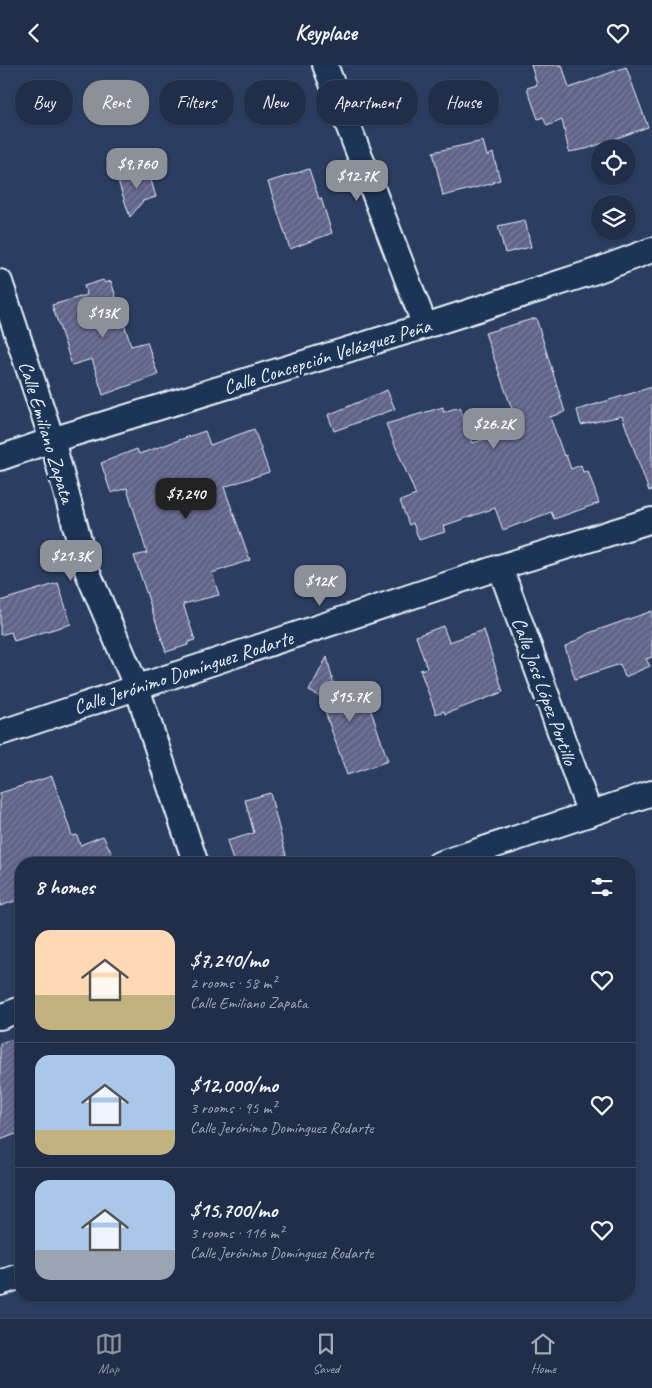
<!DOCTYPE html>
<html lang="en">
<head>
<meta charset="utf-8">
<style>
  :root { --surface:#202e49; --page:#2d3a53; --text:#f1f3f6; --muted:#a2a8b4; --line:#3d4a61; --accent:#8c9099 }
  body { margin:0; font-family:Caveat,sans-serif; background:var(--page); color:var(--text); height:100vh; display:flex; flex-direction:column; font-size:19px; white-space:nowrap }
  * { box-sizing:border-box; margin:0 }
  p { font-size:16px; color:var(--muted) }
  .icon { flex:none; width:28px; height:28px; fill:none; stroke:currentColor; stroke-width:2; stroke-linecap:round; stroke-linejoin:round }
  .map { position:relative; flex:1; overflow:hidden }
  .details { position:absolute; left:15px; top:792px; width:621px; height:445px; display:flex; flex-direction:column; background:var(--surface); border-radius:20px; box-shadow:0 1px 4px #0004,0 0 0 1px var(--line) }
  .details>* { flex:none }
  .hud { position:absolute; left:15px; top:15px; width:622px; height:45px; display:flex; gap:10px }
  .controls { position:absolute; left:591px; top:75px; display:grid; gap:10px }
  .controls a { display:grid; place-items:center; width:45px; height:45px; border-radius:50%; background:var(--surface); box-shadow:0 1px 4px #0004,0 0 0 1px var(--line); font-size:25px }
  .price { position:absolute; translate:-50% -42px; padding:0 11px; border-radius:10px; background:var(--accent); color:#fff; font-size:16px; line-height:32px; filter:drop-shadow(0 1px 2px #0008) }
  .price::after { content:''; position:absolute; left:50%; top:30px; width:15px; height:11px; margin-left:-8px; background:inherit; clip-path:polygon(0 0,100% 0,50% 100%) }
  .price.on { background:#222; color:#fff }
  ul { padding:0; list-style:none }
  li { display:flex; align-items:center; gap:15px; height:125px; padding:0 20px }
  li+li { border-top:1px solid var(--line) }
  li span { display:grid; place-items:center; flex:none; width:140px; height:100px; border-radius:15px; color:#555 }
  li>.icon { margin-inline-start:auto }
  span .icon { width:60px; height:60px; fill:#fffc; stroke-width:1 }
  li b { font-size:21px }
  h2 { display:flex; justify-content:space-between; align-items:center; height:60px; padding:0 20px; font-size:21px }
  .tag { padding:0 18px; border-radius:20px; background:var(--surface); box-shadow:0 1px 4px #0004,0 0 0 1px var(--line); font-size:18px; line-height:45px }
  .tag.on { background:var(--accent); color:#fff }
  header { display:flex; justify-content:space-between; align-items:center; height:65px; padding:0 20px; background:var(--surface); font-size:22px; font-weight:700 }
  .dock { display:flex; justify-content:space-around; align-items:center; height:70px; border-top:1px solid var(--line); background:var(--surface); font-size:14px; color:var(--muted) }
  .dock a { display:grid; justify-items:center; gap:2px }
  .dock .on { color:var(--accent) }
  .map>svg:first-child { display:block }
  .building { fill:url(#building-hatch); stroke:#e8f1f8 }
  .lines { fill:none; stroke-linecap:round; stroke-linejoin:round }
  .minor-casing { stroke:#e8f1f8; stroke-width:28 }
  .minor { stroke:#1d3557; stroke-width:24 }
  .labels { text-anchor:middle; stroke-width:5; stroke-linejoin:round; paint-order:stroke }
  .street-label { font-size:20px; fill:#e8f1f8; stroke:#1d3557 }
</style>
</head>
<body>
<header><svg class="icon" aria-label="back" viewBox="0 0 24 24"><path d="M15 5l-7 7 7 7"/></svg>Keyplace<svg class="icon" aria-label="heart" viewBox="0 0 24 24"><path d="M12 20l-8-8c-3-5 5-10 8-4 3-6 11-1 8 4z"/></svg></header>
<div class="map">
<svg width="652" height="1253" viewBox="0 0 652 1253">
  <defs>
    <pattern id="building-hatch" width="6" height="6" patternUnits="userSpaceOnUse" patternTransform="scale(1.25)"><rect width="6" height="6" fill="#616489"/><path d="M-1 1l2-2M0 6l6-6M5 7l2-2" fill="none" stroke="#787b9a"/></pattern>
  </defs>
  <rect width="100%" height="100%" fill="#2b3e61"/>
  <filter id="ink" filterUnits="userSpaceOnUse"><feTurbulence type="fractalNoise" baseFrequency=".02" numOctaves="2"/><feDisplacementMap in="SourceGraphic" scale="10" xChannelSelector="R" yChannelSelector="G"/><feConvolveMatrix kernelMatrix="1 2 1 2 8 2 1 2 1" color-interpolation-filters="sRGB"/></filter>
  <g filter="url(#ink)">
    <g class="building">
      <polygon points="531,0 562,0 569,23 626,2 648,62 586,84 569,87 562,55 547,61 543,52 538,54 527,23 537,20"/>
      <polygon points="483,76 487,91 493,88 500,115 493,117 494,118 443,131 433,87"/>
      <polygon points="309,104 319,134 321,133 332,168 290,184 268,117"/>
      <polygon points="148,105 156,132 143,136 130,152 118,116"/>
      <polygon points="525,155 531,182 505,188 498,161"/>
      <polygon points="103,215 105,218 111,216 131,281 147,277 158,310 103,330 92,294 72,300 52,240 87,230 84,221"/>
      <polygon points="536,253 565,347 550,352 564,391 566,390 571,404 581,400 583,407 588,406 599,438 554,454 551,447 503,465 495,443 443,461 445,467 419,475 413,458 409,460 400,436 416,430 386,359 443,342 443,347 460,342 472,378 519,364 485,268"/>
      <polygon points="652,322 652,425 649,426 622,351 581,360 577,345"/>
      <polygon points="387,325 395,344 334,366 328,350"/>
      <polygon points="254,364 269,407 224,422 250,495 212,508 219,530 183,539 195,575 188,577 188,580 166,587 134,491 147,488 127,423 111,428 101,398 137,384 139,389 205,366 210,380"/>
      <polygon points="58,518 71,559 14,576 11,567 0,570 0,536"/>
      <polygon points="652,546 652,592 646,594 650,601 625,612 620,599 575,614 565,582 589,568"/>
      <polygon points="443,561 449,577 484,565 503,627 445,649 444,646 436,649 420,605 427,603 416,571"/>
      <polygon points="327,592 336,629 362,619 388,696 347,710 321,635 325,634 309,626"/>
      <polygon points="52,711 72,771 77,770 80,780 103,771 117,799 21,799 21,834 0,841 0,728"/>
      <polygon points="270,728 286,790 254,799 234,799 227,776 254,768 245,735"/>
      <polygon points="17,973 21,986 21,1067 0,1075 0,978"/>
    </g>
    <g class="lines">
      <defs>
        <g id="minor">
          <polyline points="325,0 425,261"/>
          <polyline points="0,217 52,375 88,508 137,623 196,799"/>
          <polyline points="0,393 52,375 425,261 596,206 652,185"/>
          <polyline points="500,502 590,749"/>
          <polyline points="0,668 500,502 652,455"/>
          <polyline points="439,799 652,728"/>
          <polyline points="0,952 21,944"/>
          <polyline points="0,1218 21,1211"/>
        </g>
      </defs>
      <use href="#minor" class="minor-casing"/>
      <use href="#minor" class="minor"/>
    </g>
  </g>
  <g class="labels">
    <g class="street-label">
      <text transform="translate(327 291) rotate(-17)" y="7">Calle Concepción Velázquez Peña</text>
      <text transform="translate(47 367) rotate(73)" y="7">Calle Emiliano Zapata</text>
      <text transform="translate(183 607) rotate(-18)" y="7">Calle Jerónimo Domínguez Rodarte</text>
      <text transform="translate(545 626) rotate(70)" y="7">Calle José López Portillo</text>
    </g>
  </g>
</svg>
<div class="controls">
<a><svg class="icon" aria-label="locate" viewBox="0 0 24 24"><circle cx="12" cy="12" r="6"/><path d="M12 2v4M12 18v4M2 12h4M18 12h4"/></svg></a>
<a><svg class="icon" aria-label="layers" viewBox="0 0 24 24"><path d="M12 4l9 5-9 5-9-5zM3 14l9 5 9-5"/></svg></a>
</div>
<b class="price" style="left:137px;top:125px">$9,760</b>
<b class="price" style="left:357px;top:137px">$12.7K</b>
<b class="price" style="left:103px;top:274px">$13K</b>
<b class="price" style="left:494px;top:385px">$26.2K</b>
<b class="price on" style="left:186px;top:455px">$7,240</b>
<b class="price" style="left:71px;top:517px">$21.3K</b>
<b class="price" style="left:320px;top:542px">$12K</b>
<b class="price" style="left:350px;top:658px">$15.7K</b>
<div class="hud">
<a class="tag">Buy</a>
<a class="tag on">Rent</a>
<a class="tag">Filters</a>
<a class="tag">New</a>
<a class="tag">Apartment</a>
<a class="tag">House</a>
</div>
<section class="details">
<h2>8 homes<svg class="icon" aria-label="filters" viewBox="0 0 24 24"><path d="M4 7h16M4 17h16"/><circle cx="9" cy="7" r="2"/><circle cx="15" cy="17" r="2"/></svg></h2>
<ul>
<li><span style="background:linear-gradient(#ffd9b3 65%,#c2b280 0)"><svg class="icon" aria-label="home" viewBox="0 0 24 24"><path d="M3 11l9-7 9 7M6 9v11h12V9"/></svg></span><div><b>$7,240/mo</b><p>2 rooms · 58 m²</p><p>Calle Emiliano Zapata</p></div><svg class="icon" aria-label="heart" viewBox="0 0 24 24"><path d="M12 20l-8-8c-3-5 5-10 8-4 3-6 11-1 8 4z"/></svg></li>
<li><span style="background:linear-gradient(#a9c7e8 75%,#c2b280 0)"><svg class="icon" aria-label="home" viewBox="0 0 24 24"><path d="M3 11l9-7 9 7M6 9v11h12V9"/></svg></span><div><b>$12,000/mo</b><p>3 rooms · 95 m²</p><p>Calle Jerónimo Domínguez Rodarte</p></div><svg class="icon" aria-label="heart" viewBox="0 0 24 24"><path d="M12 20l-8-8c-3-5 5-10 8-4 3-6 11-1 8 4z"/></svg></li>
<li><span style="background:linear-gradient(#a9c7e8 70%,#9aa5b1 0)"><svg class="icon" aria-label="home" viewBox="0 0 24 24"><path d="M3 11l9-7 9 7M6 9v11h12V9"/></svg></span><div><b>$15,700/mo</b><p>3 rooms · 116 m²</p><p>Calle Jerónimo Domínguez Rodarte</p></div><svg class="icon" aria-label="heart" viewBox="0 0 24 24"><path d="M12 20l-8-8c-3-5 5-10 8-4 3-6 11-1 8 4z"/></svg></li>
</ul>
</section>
</div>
<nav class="dock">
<a class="on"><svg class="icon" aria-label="map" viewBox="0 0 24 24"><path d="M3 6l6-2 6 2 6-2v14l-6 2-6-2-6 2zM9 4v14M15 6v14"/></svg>Map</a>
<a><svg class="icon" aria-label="saved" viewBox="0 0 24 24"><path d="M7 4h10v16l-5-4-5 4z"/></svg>Saved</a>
<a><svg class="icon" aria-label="home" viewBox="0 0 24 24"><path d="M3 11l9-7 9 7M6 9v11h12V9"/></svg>Home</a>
</nav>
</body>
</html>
